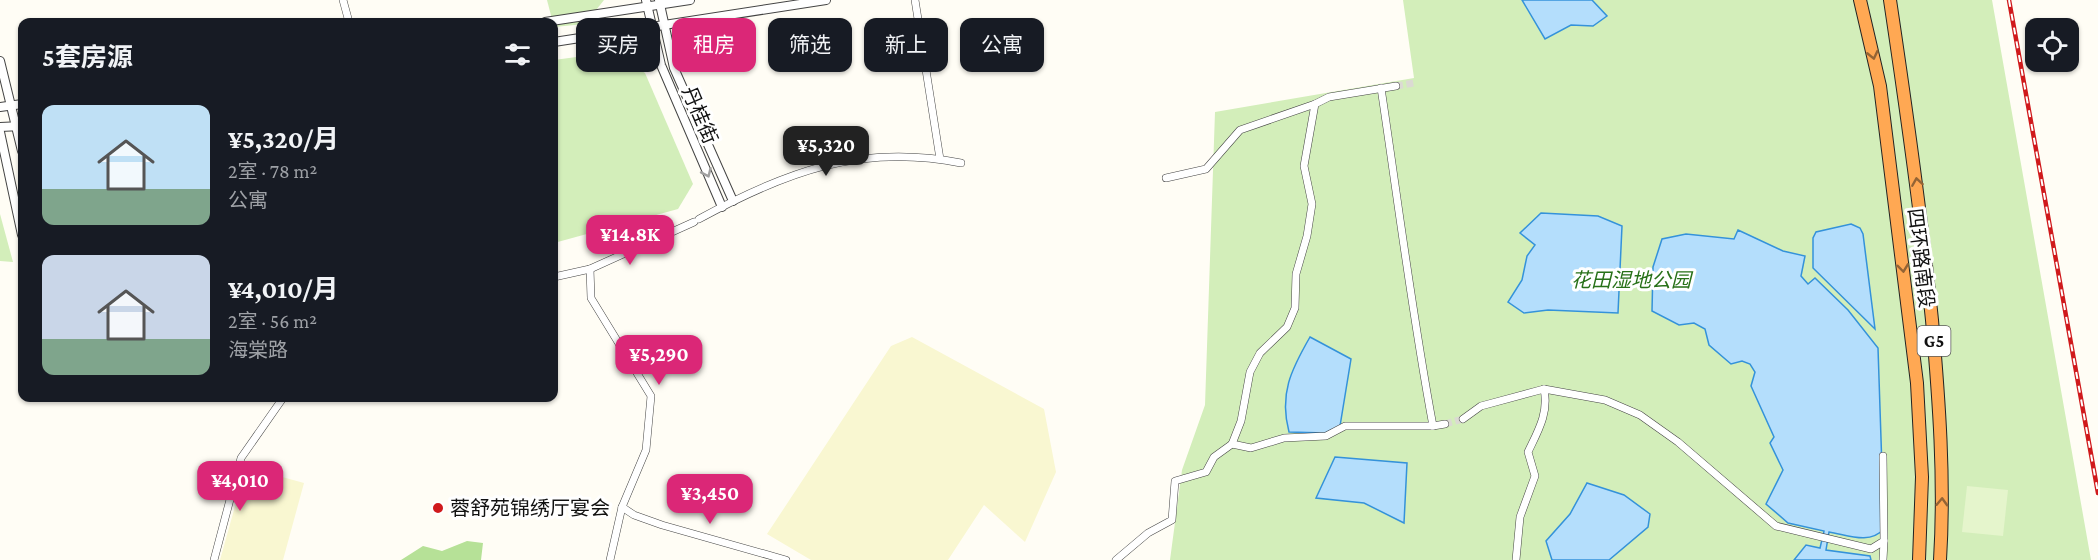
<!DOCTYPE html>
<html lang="zh">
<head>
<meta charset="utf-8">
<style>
  :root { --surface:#171b24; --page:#20242c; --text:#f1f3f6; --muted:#9ea1a6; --accent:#db2777 }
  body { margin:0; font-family:"Crimson Pro","Noto Sans SC",serif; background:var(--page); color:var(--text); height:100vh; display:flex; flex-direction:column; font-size:22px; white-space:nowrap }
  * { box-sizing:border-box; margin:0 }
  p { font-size:20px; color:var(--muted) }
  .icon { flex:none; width:33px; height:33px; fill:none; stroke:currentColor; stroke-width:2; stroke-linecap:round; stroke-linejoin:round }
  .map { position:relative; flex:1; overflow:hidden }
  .details { position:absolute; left:18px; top:18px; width:540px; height:384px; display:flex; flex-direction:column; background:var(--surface); border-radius:12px; box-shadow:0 2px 4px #0004 }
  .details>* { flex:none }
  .banner { position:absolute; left:576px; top:18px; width:570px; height:54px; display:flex; gap:12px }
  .fabs { position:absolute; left:2025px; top:18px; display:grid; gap:12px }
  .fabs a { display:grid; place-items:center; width:54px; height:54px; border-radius:12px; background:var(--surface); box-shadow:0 2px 4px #0004; font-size:30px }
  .price { position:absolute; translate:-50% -51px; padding:0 14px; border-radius:12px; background:var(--accent); color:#fff; font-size:20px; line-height:39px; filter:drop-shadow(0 2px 3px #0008) }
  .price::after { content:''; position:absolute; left:50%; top:36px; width:18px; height:14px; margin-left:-9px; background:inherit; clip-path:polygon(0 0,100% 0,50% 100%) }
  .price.active { background:#222; color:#fff }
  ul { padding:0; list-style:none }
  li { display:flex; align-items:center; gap:18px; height:150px; padding:0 24px }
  li span { display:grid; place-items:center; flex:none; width:168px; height:120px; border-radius:12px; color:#555 }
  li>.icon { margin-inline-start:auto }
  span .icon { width:72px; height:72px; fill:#fffc; stroke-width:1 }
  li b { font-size:26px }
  h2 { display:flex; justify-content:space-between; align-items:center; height:72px; padding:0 24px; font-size:26px }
  .pill { padding:0 21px; border-radius:12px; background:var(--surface); box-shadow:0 2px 4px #0004; font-size:21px; line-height:54px }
  .pill.active { background:var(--accent); color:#fff }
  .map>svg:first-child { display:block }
  .farmland { fill:#f9f7d1 }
  .green { fill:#d3eeba }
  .forest { fill:#b6e197 }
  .pitch { fill:#e5f5cc }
  .water { fill:#b4defc; stroke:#3492da; stroke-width:1.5 }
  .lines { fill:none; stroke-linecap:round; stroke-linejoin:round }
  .minor-tunnel { stroke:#dbdad3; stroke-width:7; stroke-dasharray:7 3.5; stroke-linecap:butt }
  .minor-casing { stroke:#444; stroke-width:8 }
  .tertiary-casing { stroke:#444; stroke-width:10 }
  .motorway-casing { stroke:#222; stroke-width:14 }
  .minor { stroke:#fff; stroke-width:7 }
  .tertiary { stroke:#fff; stroke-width:8 }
  .motorway { stroke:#ffa853; stroke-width:12 }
  .rail-casing { stroke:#d01a1c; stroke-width:4.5 }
  .rail { stroke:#fff; stroke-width:2; stroke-dasharray:7; stroke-linecap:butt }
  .oneway { stroke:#946435 }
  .oneway2 { stroke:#a0a0a0 }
  .poi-dot { fill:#d01a1c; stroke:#fff; stroke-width:2 }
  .labels { text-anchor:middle; stroke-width:6; stroke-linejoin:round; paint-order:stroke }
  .shield { fill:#fff; stroke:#585858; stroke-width:1.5 }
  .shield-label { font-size:18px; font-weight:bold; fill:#111 }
  .street-label { font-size:20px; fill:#111; stroke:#fff }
  .park-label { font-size:20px; font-style:italic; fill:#287119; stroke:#fff }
  .poi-label { font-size:20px; fill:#111; stroke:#fff; text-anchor:start }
</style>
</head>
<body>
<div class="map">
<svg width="2098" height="560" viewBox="0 0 2098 560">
  <rect width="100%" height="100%" fill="#fffdf5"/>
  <g class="farmland">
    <polygon points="912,337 1044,409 1056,472 1025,542 984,505 948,560 811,560 767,534 891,346"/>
    <polygon points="246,467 304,483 283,560 220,560"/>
  </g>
  <g class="green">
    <polygon points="547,0 604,0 585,24 554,27"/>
    <polygon points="1403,0 1992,0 2091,560 1170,560 1182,470 1205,405 1215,112 1414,78"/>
    <polygon points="614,52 645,73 693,184 678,209 554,243 554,60"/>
    <polygon points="0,214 13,262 0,261"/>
  </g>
  <polygon class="forest" points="467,541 483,543 481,560 401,560 423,546 442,551"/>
  <polygon class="pitch" points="1967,486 2008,490 2003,536 1962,532"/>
  <g class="water">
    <polygon points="1522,0 1592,0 1607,16 1593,26 1571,25 1545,39"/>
    <polygon points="1541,213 1598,216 1622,226 1618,313 1548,310 1524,313 1508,302 1522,280 1527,256 1535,245 1520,233"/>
    <polygon points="1851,224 1860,228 1863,234 1875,329 1813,268 1813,238 1816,232"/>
    <path d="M1738,230L1783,251L1805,256L1801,276L1808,284L1815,278L1848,310L1878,348L1884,529C1869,545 1848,535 1829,532L1826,550L1870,556L1871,560H1794L1806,545L1820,548L1824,531L1788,523L1766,504L1783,470L1770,443L1774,437L1751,386L1755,372L1750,364L1742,361L1731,364L1709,345L1705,329L1694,323L1679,325L1652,311L1653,267L1662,239L1686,234L1734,239Z"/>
    <path d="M1310,337L1351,359L1340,426L1325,433L1289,432C1279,394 1291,370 1310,337Z"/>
    <polygon points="1335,457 1407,463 1404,523 1364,503 1316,498"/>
    <polygon points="1587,483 1624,495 1650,514 1648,527 1609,560 1552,560 1546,541 1570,514"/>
  </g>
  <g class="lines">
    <g class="minor-tunnel">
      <polyline points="1396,86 1414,83"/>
      <polyline points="1445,424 1463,419"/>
    </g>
    <defs>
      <g id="minor">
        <polyline points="343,0 349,22"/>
        <polyline points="915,0 940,159"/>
        <path d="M1381,88C1398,201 1412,314 1433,426L1445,424"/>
        <polyline points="1166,178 1206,169 1240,130 1315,104"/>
        <path d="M699,219C785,172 861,143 961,163"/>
        <polyline points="590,269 591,298 651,396 646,450 622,507 610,560"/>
        <polyline points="554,277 590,269 694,222"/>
        <polyline points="1463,419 1481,406 1544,389 1605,400 1640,415 1678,442 1776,526 1871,549 1884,541 1883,456"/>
        <polyline points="1232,444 1251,448 1284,438 1326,436 1345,426 1433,426"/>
        <polyline points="622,507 634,515 662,525 786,560"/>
        <polyline points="214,560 241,458 283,398"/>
        <polyline points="1116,560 1148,533 1172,520 1175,481 1206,472 1214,457 1232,444 1241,421 1250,372 1260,353 1287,327 1295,308 1296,274 1307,236 1312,204 1304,166 1315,104 1329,97 1396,86"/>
        <path d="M1516,560L1520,517L1535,476L1528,452C1538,431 1549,413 1544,389"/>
        <polyline points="1883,560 1884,541"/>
      </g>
      <g id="tertiary">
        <polyline points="646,0 661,65 722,207"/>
        <polyline points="659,0 674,68 733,201"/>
        <polyline points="545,22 690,0"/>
        <polyline points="554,42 826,0"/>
        <polyline points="0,61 22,151"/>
        <polyline points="0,107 22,104"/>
        <polyline points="0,127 22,126"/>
        <polyline points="0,132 22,235"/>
      </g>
      <g id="motorway">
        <polyline points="1860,0 1880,86 1917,383 1922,477 1919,560"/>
        <path d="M1890,0C1906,107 1921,212 1932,320C1939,400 1945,480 1940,560"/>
      </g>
    </defs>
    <use href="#minor" class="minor-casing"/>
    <use href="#tertiary" class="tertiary-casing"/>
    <use href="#motorway" class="motorway-casing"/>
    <use href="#minor" class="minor"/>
    <use href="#tertiary" class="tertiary"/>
    <use href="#motorway" class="motorway"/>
    <defs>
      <polyline id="rail" points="2009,0 2098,493"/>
    </defs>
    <use href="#rail" class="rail-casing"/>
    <use href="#rail" class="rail"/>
  </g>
  <defs><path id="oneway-chevron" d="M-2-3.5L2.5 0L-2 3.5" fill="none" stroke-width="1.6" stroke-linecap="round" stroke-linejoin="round" transform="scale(1.5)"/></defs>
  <g class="oneway">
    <use href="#oneway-chevron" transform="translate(1873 55) rotate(77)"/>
    <use href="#oneway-chevron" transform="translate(1917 182) rotate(-99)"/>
    <use href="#oneway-chevron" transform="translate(1903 268) rotate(83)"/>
    <use href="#oneway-chevron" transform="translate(1942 502) rotate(-88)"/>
  </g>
  <use class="oneway2" href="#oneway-chevron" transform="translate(707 173) rotate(66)"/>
  <circle class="poi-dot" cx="438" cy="508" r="6"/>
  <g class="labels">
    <rect class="shield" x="1917.5" y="326" width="33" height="30" rx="4.5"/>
    <g class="shield-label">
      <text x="1934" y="347">G5</text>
    </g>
    <g class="street-label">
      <text transform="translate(700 115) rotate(67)" y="7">丹桂街</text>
      <text transform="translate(1921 258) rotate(83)" y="7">四环路南段</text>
    </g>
    <g class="park-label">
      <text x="1631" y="287">花田湿地公园</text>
    </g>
    <g class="poi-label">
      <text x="450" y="515">蓉舒苑锦绣厅宴会</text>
    </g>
  </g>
</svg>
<div class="fabs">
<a><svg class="icon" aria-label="locate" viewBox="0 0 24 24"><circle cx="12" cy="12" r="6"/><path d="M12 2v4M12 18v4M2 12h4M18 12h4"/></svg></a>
</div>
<b class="price active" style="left:826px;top:177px">¥5,320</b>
<b class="price" style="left:630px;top:266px">¥14.8K</b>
<b class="price" style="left:659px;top:386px">¥5,290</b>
<b class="price" style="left:240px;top:512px">¥4,010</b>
<b class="price" style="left:710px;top:525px">¥3,450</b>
<div class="banner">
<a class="pill">买房</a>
<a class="pill active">租房</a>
<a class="pill">筛选</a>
<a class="pill">新上</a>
<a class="pill">公寓</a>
</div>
<section class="details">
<h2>5套房源<svg class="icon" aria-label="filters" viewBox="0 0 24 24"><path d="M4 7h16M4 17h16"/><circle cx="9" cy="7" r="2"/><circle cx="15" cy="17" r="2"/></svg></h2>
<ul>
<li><span style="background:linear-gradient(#bfe0f5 70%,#7fa58c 0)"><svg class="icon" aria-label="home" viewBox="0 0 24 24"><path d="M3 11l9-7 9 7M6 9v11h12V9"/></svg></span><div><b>¥5,320/月</b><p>2室 · 78 m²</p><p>公寓</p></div></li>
<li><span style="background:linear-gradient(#c9d6e8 70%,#7fa58c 0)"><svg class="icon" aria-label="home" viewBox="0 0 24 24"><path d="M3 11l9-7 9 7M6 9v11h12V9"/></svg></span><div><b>¥4,010/月</b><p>2室 · 56 m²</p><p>海棠路</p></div></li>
</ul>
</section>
</div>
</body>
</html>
